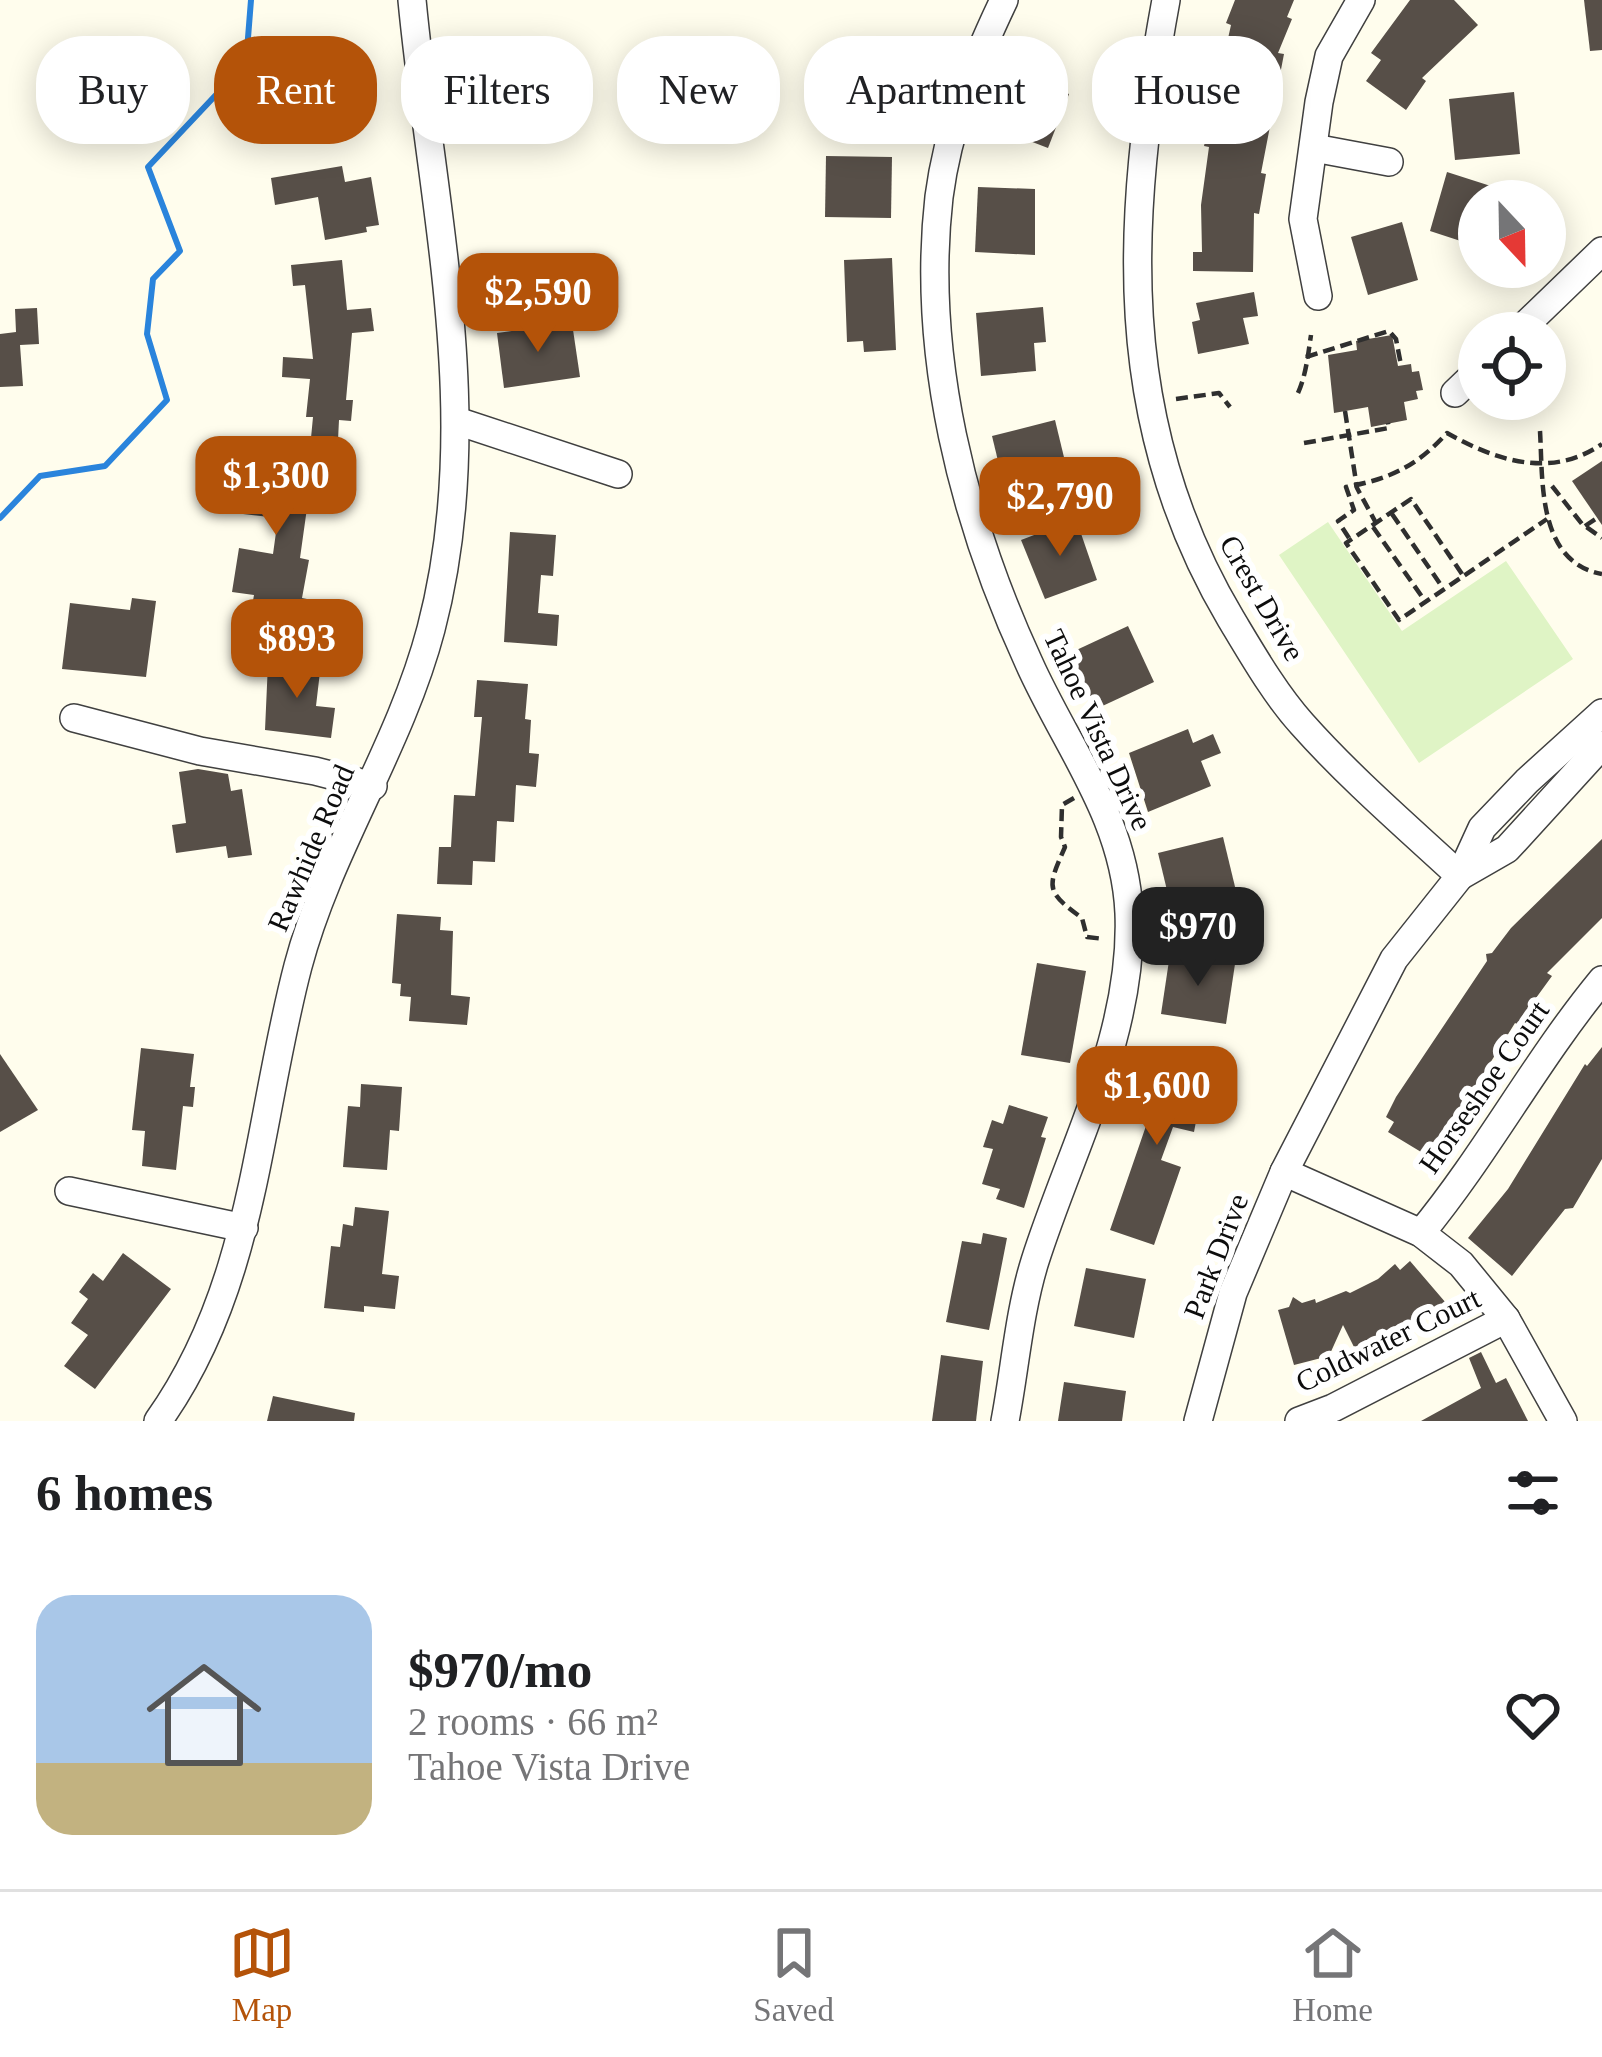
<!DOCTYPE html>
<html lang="en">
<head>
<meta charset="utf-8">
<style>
  :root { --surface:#fff; --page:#f2f2f2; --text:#202124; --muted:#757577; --line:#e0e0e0; --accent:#b45309 }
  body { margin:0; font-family:"Times New Roman",serif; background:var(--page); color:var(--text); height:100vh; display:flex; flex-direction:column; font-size:45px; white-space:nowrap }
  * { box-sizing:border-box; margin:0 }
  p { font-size:39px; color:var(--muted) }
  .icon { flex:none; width:66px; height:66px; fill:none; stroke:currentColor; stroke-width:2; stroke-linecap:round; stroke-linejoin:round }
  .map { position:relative; height:1421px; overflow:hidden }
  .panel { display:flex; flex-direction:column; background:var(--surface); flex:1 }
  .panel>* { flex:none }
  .top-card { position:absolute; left:36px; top:36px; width:1530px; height:108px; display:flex; gap:24px }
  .needle { width:78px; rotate:158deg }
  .buttons { position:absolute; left:1458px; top:180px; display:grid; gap:24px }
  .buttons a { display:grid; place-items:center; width:108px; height:108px; border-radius:50%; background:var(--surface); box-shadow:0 6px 30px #0003; font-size:60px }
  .price { position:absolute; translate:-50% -102px; padding:0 27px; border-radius:24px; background:var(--accent); color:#fff; font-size:39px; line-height:78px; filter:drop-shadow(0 3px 6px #0008) }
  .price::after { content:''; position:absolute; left:50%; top:72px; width:36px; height:27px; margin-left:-18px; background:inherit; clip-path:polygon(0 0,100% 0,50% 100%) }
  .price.active { background:#222; color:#fff }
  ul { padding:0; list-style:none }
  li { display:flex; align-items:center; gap:36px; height:300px; padding:0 36px }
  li+li { border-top:3px solid var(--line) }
  li span { display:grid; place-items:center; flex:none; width:336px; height:240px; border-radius:36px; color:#555 }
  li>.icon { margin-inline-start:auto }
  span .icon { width:144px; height:144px; fill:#fffc; stroke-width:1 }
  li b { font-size:51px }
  h2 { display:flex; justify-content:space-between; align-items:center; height:144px; padding:0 36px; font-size:51px }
  .pill { padding:0 42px; border-radius:48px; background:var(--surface); box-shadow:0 6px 30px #0003; font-size:42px; line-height:108px }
  .pill.active { background:var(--accent); color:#fff }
  .tabs { display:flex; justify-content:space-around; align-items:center; height:168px; border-top:3px solid var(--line); background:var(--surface); font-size:33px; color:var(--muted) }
  .tabs a { display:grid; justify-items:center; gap:6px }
  .tabs .active { color:var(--accent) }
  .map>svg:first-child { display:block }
  .pitch { fill:#dff4c5 }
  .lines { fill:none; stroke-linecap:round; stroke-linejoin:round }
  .stream { stroke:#2a84dc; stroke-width:6 }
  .building { fill:#574f48 }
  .minor-casing { stroke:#404040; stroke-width:30 }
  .path { stroke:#2f2f2f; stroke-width:4.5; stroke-dasharray:12 6; stroke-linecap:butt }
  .minor { stroke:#fff; stroke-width:27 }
  .labels { text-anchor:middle; stroke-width:12; stroke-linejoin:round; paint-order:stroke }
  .street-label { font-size:30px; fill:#0d0d0d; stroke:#fff }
</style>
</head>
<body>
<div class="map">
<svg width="1602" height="1421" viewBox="0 0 1602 1421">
  <rect width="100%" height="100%" fill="#fffded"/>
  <polygon class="pitch" points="1328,522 1402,631 1506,561 1573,659 1419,763 1279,555"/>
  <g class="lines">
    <polyline class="stream" points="0,518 40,476 105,466 167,400 147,334 153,279 180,251 148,167 246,63 251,0"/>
  </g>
  <g class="building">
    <polygon points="1235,0 1294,0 1287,17 1292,19 1278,53 1284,54 1261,173 1266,174 1259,214 1254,213 1253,272 1193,271 1193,252 1202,252 1201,205 1209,147 1204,146 1231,25 1226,23"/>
    <polygon points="1410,0 1454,0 1478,25 1422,78 1426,81 1406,110 1366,81 1381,60 1371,53"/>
    <polygon points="1584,0 1602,0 1602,50 1590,51"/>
    <polygon points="866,41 926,63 905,120 845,99"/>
    <polygon points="351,48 360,107 348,109 350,123 314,128 309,94 298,96 296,77 303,76 300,55"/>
    <polygon points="1014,72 1069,94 1048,148 993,127"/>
    <polygon points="1514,92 1520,154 1455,160 1449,99"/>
    <polygon points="826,156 892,157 891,218 825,217"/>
    <polygon points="342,166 345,182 371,177 379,225 366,227 367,232 325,240 318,197 275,205 271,178"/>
    <polygon points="1447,172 1525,197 1524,201 1479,201 1479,247 1430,231"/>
    <polygon points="978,187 1035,189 1035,255 975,252"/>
    <polygon points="1402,222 1418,280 1368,295 1351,237"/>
    <polygon points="892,258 896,350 864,352 863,341 847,342 844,260"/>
    <polygon points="342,260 347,310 371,308 374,331 352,333 346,400 353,400 351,421 339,420 338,440 311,438 313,417 306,417 310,379 282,377 283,357 313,359 305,285 293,286 291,265"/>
    <polygon points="1254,292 1258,316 1243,318 1249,344 1198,354 1192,322 1200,320 1196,303"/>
    <polygon points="1043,307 1046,342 1034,343 1036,371 981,376 976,313"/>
    <polygon points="37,308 39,344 20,345 23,386 0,387 0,334 16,332 15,309"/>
    <polygon points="572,323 580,377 504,388 497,333"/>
    <polygon points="1392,335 1398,366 1411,364 1412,372 1419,371 1423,390 1416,391 1418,399 1404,402 1407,420 1371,427 1368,407 1334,413 1328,355 1357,350 1356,341"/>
    <polygon points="1055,420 1069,478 1006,494 992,436"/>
    <polygon points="231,448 314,458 300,558 309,560 302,598 312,600 307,633 249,623 254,595 232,592 239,548 273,554 278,518 243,514 249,473 228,471"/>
    <polygon points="1602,461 1602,525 1572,481"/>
    <polygon points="1076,519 1097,580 1045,599 1021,540"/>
    <polygon points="510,532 556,535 553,576 541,575 538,613 559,615 557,646 504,642"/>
    <polygon points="132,598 156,601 146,677 62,669 70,603 130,610"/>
    <polygon points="1128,626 1154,682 1096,709 1070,653"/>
    <polygon points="291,660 321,663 316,706 335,708 331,738 265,730 268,663 290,665"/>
    <polygon points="477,680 528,684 525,719 531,720 529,753 539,754 536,787 516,785 514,822 497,821 495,862 473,861 472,885 437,884 439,847 451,847 454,795 475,796 482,717 474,717"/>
    <polygon points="1188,729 1193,743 1213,734 1221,753 1201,761 1211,786 1148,812 1129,753"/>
    <polygon points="198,769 228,774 231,791 242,789 252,855 228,858 226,846 176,853 172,825 186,823 179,772"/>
    <polygon points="1223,837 1237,895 1172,911 1158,853"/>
    <polygon points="1602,839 1602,918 1547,973 1552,976 1517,1024 1515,1023 1431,1158 1388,1132 1394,1122 1386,1117 1396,1097 1487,961 1486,954 1492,953 1511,928"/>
    <polygon points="397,914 441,917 440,930 453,931 451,995 470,997 467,1025 409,1021 411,997 400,996 401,984 392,983"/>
    <polygon points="1170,954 1235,964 1226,1024 1161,1014"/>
    <polygon points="1037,963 1086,971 1070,1063 1021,1055"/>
    <polygon points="1602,1047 1602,1159 1573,1208 1565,1209 1512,1276 1468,1238 1508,1189 1585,1064 1587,1066"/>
    <polygon points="141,1048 194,1054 190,1087 195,1087 193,1107 183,1106 176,1170 142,1166 145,1131 132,1130"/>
    <polygon points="0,1054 38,1110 0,1132"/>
    <polygon points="1145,1062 1205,1074 1194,1132 1173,1127 1161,1160 1181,1167 1154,1245 1110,1230 1147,1123 1133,1120"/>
    <polygon points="361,1084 402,1087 399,1131 390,1130 387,1170 343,1167 348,1106 360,1107"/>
    <polygon points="1009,1105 1048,1117 1041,1137 1046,1138 1024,1208 996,1199 1000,1189 982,1184 993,1149 983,1147 992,1120 1003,1124"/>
    <polygon points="355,1207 389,1211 382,1274 399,1276 395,1309 364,1306 364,1312 324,1308 331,1246 340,1247 343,1224 353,1226"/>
    <polygon points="983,1233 1007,1238 989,1330 946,1322 962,1241 981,1244"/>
    <polygon points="123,1253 171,1289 95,1389 64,1366 88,1335 71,1323 88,1299 79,1292 93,1273 103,1281"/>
    <polygon points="1410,1261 1452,1310 1433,1307 1413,1325 1357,1353 1343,1325 1329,1356 1294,1365 1278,1310 1289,1307 1293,1297 1302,1303 1315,1299 1316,1303 1346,1291 1350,1293 1378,1279 1395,1264 1400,1270"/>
    <polygon points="1086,1268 1146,1279 1134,1338 1074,1326"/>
    <polygon points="1481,1352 1496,1383 1506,1378 1528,1421 1421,1421 1481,1388 1469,1358"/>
    <polygon points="941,1355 983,1361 976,1421 932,1421"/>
    <polygon points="1064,1382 1126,1391 1122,1421 1058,1421"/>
    <polygon points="273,1396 355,1413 354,1421 267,1421"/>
  </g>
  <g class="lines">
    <defs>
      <g id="minor">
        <path d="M1004,0C974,63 948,127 939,197C921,355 963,520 1029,663C1066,746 1125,818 1129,913C1134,1034 1071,1148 1035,1261C1019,1312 1015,1369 1005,1421"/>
        <path d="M1166,0C1126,218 1113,421 1231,619C1252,654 1275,694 1302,724C1351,779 1407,827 1460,876"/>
        <polyline points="1314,148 1389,162"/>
        <polyline points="1318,296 1303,219 1319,102 1329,56 1361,0"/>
        <polyline points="1517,333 1602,251"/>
        <polyline points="1455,393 1479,370"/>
        <polyline points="457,421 618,474"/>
        <polyline points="74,718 200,751 315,771 373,786"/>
        <polyline points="1460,876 1507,849 1602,745"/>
        <polyline points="1284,1172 1421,1233 1461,1264 1506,1319 1563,1421"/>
        <polyline points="69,1191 244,1228"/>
        <path d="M1421,1233C1487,1153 1536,1060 1602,980"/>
        <path d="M158,1421C255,1285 257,1122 298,966C329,849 400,747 431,629C486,420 432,210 412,0"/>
        <polyline points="1198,1421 1233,1293 1284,1172 1394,959 1460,876 1482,828 1527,781 1602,713"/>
        <polyline points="1299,1421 1333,1408 1506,1319"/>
      </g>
    </defs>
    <use href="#minor" class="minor-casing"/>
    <g class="path">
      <polyline points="1306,357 1389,331 1396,339 1401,365"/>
      <path d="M1298,393C1306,375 1308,355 1311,335"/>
      <polyline points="1176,399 1219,393 1230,407"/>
      <polyline points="1345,411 1357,488 1376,523"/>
      <path d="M1540,431C1543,481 1537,562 1602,574"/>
      <polyline points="1304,443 1389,428 1388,423"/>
      <polyline points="1552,486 1582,524 1602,538"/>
      <polyline points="1392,514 1443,588"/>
      <polyline points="1585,526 1597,518"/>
      <polyline points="1373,527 1425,601"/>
      <path d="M1349,538L1338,521L1354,510L1346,487C1390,479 1417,466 1447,433C1497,461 1551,479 1602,444"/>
      <polyline points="1462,574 1411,499 1346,543 1399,620 1547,519"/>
      <path d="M1074,798L1062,805L1061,837L1065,847C1047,888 1045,891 1082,918L1087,937L1104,939"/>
    </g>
    <use href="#minor" class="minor"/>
  </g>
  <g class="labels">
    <g class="street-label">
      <text transform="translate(1262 598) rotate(60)" y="10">Crest Drive</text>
      <text transform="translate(1098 730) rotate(65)" y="10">Tahoe Vista Drive</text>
      <text transform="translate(311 848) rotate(-67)" y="10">Rawhide Road</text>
      <text transform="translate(1484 1087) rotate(-55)" y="10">Horseshoe Court</text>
      <text transform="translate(1216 1256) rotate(-69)" y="10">Park Drive</text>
      <text transform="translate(1388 1340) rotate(-26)" y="10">Coldwater Court</text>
    </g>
  </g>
</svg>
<div class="buttons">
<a><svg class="needle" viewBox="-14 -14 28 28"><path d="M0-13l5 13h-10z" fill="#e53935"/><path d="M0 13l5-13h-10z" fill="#757577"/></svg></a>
<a><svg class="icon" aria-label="locate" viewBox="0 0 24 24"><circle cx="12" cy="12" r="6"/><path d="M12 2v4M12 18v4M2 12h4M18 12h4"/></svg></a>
</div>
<b class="price" style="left:538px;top:355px">$2,590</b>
<b class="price" style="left:276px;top:538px">$1,300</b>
<b class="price" style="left:1060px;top:559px">$2,790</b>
<b class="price" style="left:297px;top:701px">$893</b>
<b class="price active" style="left:1198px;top:989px">$970</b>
<b class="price" style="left:1157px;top:1148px">$1,600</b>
<div class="top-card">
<a class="pill">Buy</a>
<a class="pill active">Rent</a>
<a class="pill">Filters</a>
<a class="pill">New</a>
<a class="pill">Apartment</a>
<a class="pill">House</a>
</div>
</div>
<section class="panel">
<h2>6 homes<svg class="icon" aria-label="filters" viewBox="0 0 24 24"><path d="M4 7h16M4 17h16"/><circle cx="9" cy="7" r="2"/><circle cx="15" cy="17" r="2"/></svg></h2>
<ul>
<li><span style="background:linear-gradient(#a9c7e8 70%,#c2b280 0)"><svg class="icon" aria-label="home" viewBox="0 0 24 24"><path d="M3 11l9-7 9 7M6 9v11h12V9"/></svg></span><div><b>$970/mo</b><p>2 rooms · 66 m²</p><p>Tahoe Vista Drive</p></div><svg class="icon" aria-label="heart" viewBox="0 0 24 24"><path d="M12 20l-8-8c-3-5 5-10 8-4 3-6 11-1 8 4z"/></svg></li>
</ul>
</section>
<nav class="tabs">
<a class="active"><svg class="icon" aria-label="map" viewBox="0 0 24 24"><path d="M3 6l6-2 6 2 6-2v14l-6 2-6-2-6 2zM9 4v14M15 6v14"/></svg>Map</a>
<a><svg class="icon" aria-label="saved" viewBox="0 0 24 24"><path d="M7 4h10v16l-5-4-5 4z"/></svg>Saved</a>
<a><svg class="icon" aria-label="home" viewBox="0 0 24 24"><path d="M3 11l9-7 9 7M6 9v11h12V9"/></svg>Home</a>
</nav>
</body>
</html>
